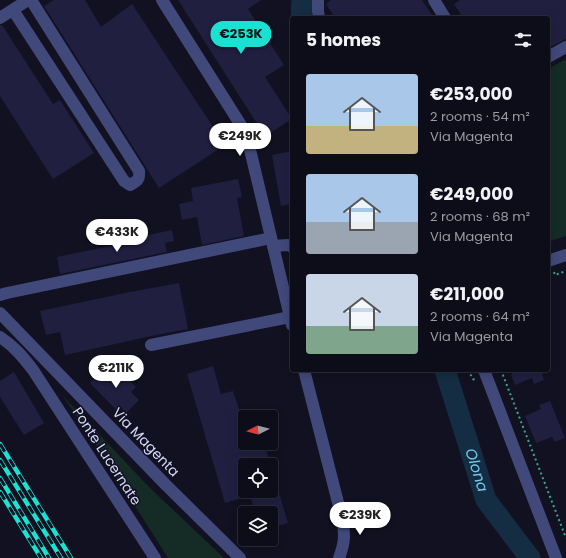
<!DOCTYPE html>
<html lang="en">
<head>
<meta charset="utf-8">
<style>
  :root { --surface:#0d0d19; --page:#161622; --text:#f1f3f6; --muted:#9a9ca2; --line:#2d2d38; --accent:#1ce0d1 }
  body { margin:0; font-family:Poppins,sans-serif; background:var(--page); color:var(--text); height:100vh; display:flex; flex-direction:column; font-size:15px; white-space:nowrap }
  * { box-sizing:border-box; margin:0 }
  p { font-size:13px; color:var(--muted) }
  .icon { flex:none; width:22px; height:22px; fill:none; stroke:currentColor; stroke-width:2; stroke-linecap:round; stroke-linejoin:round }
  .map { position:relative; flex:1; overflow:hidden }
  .details { position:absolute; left:290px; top:16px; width:260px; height:356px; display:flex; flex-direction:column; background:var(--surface); border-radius:4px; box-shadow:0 2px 10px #0003,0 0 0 1px var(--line) }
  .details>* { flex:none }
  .needle { width:26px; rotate:264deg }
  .tools { position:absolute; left:238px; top:410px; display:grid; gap:8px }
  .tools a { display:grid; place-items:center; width:40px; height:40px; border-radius:4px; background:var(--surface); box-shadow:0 2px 10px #0003,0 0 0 1px var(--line); font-size:20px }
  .price { position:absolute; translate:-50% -34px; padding:0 9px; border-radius:14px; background:#fff; color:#222; font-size:13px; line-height:26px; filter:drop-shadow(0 1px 2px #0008) }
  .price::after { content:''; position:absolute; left:50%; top:24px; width:12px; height:9px; margin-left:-6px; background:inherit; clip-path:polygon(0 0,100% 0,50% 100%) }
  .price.active { background:var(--accent); color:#111 }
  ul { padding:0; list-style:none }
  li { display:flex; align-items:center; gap:12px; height:100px; padding:0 16px }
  li span { display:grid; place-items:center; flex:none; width:112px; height:80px; border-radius:4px; color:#555 }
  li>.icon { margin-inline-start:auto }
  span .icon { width:48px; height:48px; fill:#fffc; stroke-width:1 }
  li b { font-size:17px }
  h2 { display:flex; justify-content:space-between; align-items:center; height:48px; padding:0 16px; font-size:17px }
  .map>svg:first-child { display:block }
  .green { fill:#142b26 }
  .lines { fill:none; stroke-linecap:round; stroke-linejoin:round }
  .river { stroke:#142d42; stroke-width:21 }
  .building { fill:#201f40 }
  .path { stroke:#3da78e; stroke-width:2; stroke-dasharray:2 3; stroke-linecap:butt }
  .minor { stroke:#41497b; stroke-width:12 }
  .rail-casing { stroke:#1ce0d1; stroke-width:4.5 }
  .rail { stroke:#111121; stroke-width:3; stroke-dasharray:9; stroke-linecap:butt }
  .labels { text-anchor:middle; stroke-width:3; stroke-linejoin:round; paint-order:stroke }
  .street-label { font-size:14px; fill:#d6d8fa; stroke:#111121 }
  .water-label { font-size:15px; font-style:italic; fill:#71c9ed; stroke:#111121 }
</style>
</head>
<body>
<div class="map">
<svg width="566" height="558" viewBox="0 0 566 558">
  <rect width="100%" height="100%" fill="#111121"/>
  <g class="green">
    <polygon points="566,59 566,236 548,242 548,69"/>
    <polygon points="62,395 149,487 224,558 168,558 90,435"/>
  </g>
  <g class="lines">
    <g class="river">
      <polyline points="301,18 302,0"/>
      <path id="s1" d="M445,370L486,500L530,558"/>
    </g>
  </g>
  <g class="building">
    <polygon points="54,0 85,0 101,27 132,4 225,145 159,188 44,6"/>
    <polygon points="178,0 261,0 248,9 284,65 265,77 292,119 265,136"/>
    <polygon points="331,0 422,0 434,18 335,18 326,4"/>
    <polygon points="460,0 566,0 566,39 548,48 548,18 463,18 454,4"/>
    <polygon points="0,25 2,25 53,104 60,100 94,153 53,179 0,96"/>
    <polygon points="292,151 292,204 281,206 272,155"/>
    <polygon points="238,179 242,197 237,198 244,236 202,245 197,217 182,220 179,204 193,201 191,188"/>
    <polygon points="172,230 174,241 165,243 167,252 60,274 57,257 125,243 124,240"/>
    <polygon points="179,283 188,329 156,335 65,355 60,332 46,335 40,311 130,292"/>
    <polygon points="121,366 128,374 126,377 136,387 131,392 139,400 126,413 121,407 117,411 90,383 105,368 112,375"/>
    <polygon points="213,366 221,394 233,391 242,418 245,417 245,443 264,443 271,465 245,465 245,497 225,503 187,374"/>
    <polygon points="511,370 551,370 551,371 542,374 544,380 534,384 532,378 515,385 511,375 512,374"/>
    <polygon points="14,372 44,423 24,435 0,397 0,381"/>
    <polygon points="550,401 565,438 555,442 552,437 536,443 525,416 541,409 539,405"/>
    <polygon points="271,473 273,473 288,523 271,528 271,513 255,513 249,491 271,491"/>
  </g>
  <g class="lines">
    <g class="path">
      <polyline points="554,272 555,275 566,271"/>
      <polyline points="468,370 473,379 475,380"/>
      <polyline points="501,370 566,538"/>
    </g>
    <g class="minor">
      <polyline points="162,0 244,130 247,137 292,325"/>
      <polyline points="318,0 318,11 319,18"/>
      <polyline points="434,0 445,18"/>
      <path d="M13,10L124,181L130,185C137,181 140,180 139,171L31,0"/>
      <polyline points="0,18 28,0"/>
      <polyline points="548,57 566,47"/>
      <polyline points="273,246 288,245 292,247"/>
      <polyline points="548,261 566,255"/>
      <polyline points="0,295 7,293 271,238"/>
      <polyline points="0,313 166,485 240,558"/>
      <path d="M0,337C14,346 23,357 33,370L155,558"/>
      <polyline points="151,345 290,317"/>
      <path d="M304,370L342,518C345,535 345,542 339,558"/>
      <polyline points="484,370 556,558"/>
    </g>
    <defs>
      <g id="rail">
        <polyline points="0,444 71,558"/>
        <polyline points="0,460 61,558"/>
        <polyline points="0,478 49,558"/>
        <polyline points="0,492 41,558"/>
      </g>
    </defs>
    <use href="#rail" class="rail-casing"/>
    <use href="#rail" class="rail"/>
  </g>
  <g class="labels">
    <g class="street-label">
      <text transform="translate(146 442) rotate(46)" y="5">Via Magenta</text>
      <text transform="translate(107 456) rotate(57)" y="5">Ponte Lucernate</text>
    </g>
    <g class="water-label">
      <text dy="5" stroke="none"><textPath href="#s1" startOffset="105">Olona</textPath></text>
    </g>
  </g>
</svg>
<div class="tools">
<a><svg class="needle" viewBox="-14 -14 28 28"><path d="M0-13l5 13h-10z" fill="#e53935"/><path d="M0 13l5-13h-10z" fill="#9a9ca2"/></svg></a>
<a><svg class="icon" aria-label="locate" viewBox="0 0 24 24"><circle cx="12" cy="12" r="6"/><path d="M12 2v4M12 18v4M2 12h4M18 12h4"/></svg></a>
<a><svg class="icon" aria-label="layers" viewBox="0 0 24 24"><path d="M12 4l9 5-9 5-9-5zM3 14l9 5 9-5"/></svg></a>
</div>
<b class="price active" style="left:241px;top:55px">€253K</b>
<b class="price" style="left:240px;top:157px">€249K</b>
<b class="price" style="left:117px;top:253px">€433K</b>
<b class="price" style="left:116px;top:389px">€211K</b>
<b class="price" style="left:360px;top:536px">€239K</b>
<section class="details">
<h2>5 homes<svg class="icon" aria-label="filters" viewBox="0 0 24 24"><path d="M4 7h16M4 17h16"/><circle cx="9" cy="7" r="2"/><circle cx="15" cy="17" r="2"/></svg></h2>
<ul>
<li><span style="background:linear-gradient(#a9c7e8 65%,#c2b280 0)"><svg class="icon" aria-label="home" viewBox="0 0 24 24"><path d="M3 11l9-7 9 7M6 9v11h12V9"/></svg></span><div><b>€253,000</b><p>2 rooms · 54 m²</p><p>Via Magenta</p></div></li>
<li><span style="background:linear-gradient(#a9c7e8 60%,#9aa5b1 0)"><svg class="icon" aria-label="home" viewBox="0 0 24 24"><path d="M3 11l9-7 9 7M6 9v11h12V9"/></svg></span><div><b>€249,000</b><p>2 rooms · 68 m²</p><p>Via Magenta</p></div></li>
<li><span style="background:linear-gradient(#c9d6e8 65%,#7fa58c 0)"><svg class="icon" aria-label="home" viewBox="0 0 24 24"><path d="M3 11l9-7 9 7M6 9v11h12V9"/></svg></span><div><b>€211,000</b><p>2 rooms · 64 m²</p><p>Via Magenta</p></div></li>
</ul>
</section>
</div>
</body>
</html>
